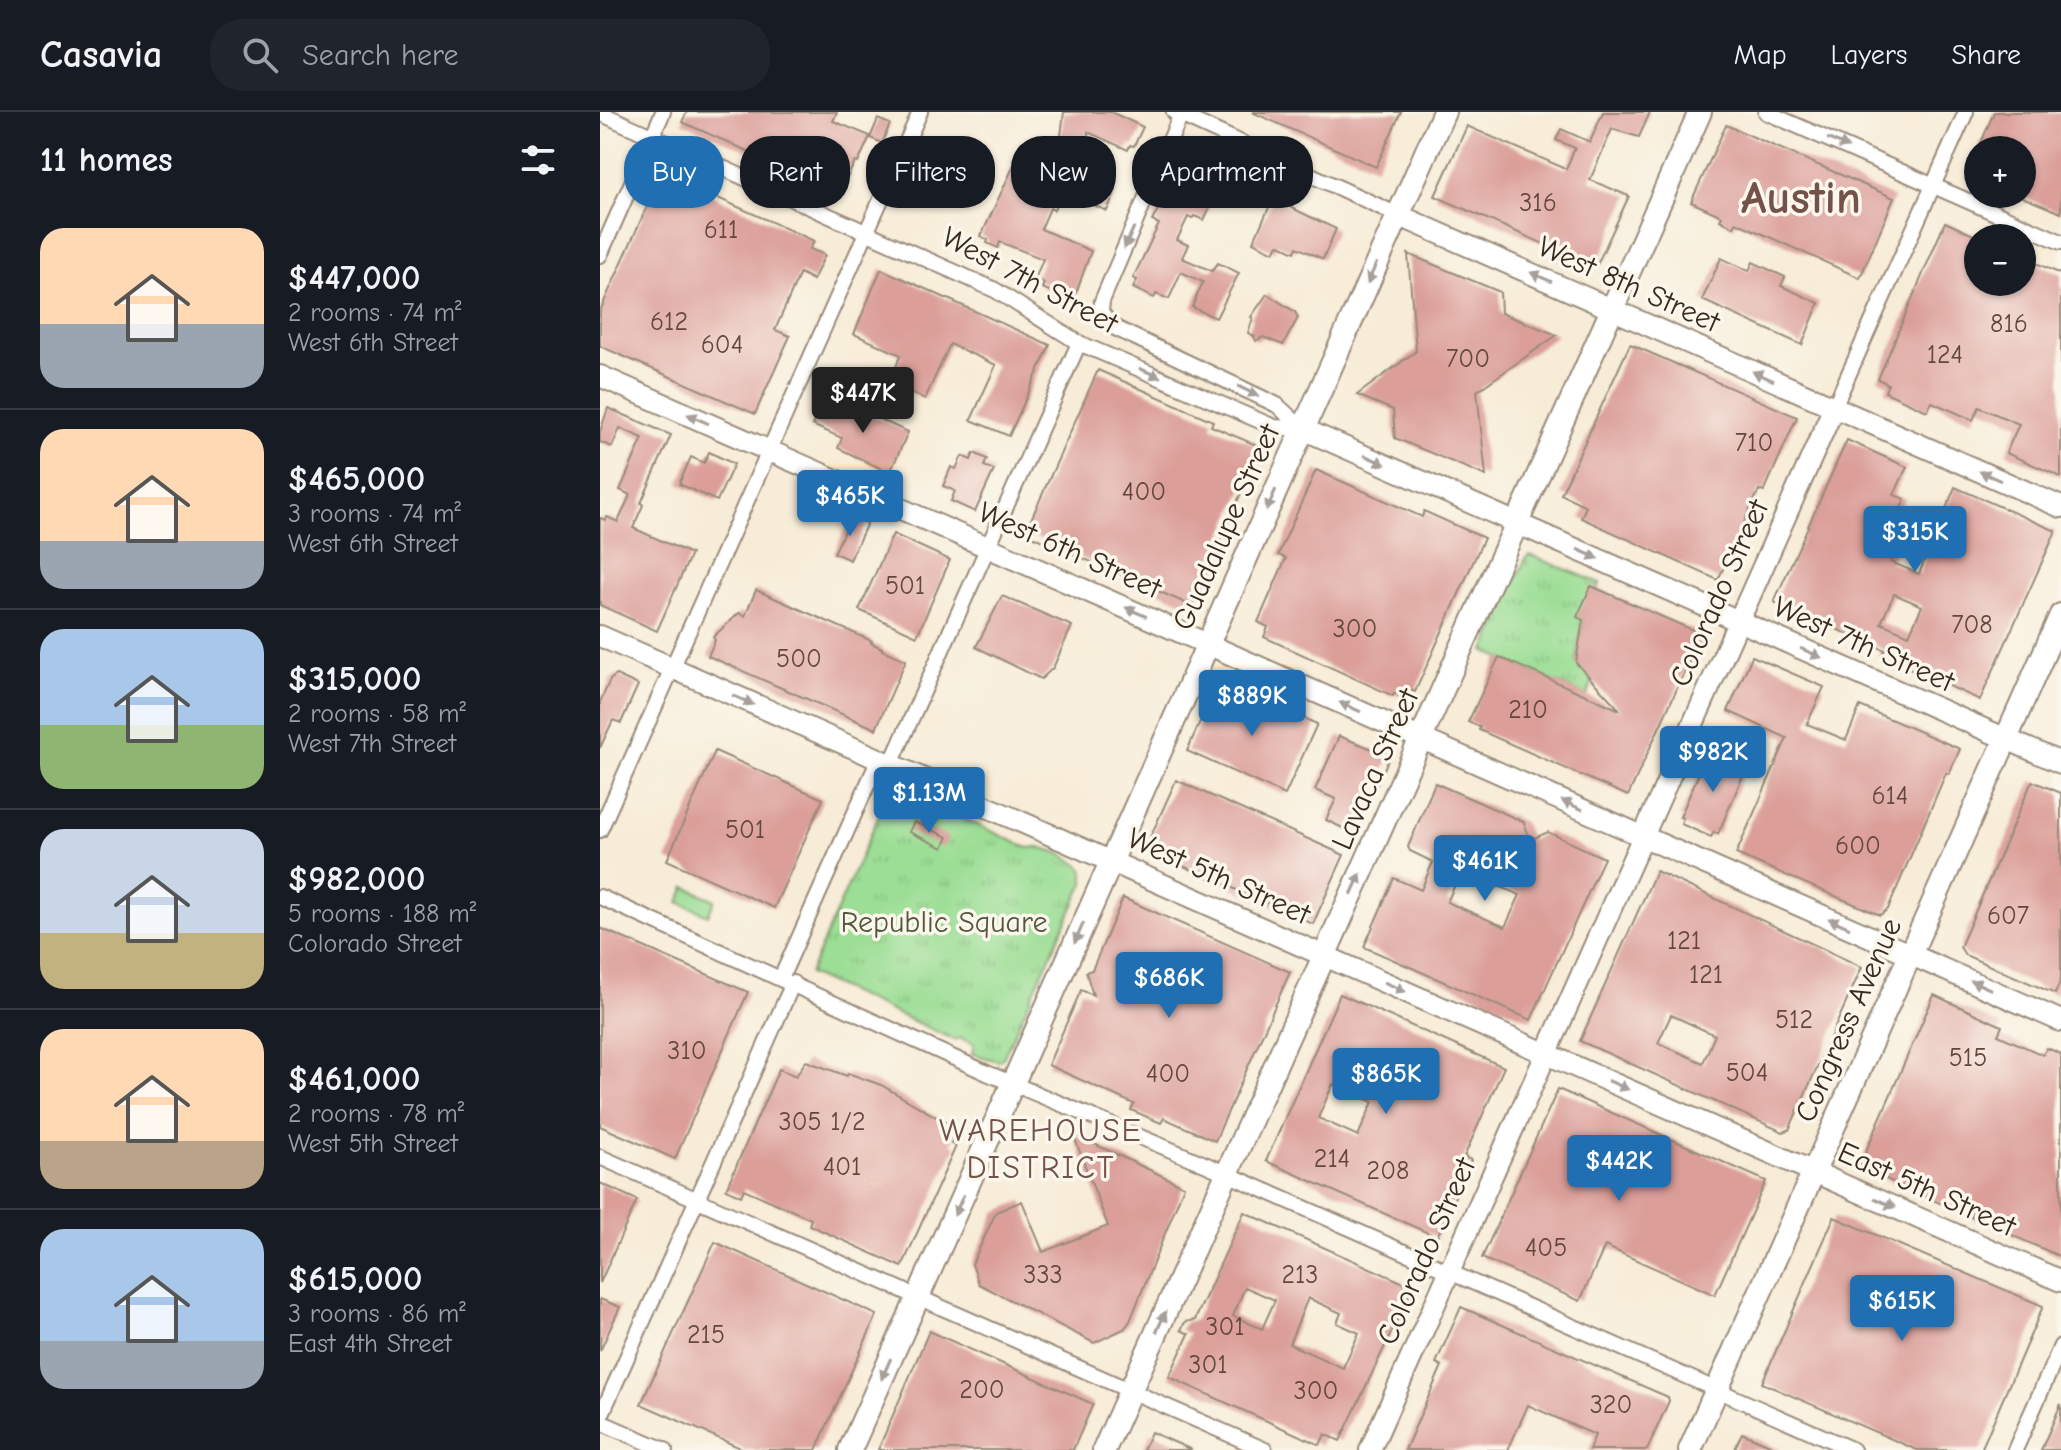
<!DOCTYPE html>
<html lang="en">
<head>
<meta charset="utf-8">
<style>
  :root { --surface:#171b24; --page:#20242c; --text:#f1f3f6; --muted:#9ea1a6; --line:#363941; --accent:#1f6fb2 }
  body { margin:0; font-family:"Comic Neue",sans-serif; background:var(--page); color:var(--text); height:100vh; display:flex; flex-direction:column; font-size:30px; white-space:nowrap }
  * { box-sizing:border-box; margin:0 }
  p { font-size:26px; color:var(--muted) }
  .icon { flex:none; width:44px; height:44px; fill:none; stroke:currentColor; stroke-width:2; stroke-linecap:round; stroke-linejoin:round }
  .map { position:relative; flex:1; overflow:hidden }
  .side { display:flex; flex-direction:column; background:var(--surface); width:600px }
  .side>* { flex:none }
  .guide { position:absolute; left:24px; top:24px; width:760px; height:72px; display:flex; gap:16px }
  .fabs { position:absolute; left:1364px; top:24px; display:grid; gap:16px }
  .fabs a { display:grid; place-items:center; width:72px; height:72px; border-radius:50%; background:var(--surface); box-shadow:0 2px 6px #0004; font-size:40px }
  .price { position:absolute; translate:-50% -68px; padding:0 18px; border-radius:8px; background:var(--accent); color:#fff; font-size:26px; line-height:52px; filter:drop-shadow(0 2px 4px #0008) }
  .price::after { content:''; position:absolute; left:50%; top:48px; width:24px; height:18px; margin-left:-12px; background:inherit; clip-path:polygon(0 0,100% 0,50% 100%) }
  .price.selected { background:#222; color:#fff }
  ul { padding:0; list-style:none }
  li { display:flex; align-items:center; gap:24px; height:200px; padding:0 40px }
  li+li { border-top:2px solid var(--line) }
  li span { display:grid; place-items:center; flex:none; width:224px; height:160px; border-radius:24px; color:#555 }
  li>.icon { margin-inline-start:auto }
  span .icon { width:96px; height:96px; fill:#fffc; stroke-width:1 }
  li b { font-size:34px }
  h2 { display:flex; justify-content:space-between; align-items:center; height:96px; padding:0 40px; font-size:34px }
  .chip { padding:0 28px; border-radius:32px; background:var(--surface); box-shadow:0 2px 6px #0004; font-size:28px; line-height:72px }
  .chip.selected { background:var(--accent); color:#fff }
  header { display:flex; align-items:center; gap:48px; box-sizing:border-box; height:112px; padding:0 40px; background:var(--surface); border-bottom:2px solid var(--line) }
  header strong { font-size:38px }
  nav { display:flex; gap:44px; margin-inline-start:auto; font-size:28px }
  .search { width:560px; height:72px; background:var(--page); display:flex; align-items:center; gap:20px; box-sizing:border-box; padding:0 28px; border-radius:32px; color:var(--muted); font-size:30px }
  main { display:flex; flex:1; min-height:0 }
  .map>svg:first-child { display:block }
  .park { fill:url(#park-tufts); stroke:#6c845a; stroke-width:2 }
  .garden { fill:#9cde95; stroke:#6c845a; stroke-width:2 }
  .building { fill:#db9e99; fill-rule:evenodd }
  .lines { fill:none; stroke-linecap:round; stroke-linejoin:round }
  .street-casing { stroke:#998b7a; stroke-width:18 }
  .secondary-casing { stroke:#998b7a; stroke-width:24 }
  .primary-casing { stroke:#998b7a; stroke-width:26 }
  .street { stroke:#fff; stroke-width:14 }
  .secondary { stroke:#fff; stroke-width:20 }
  .primary { stroke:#fff; stroke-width:22 }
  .oneway { fill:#a79f9a }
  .labels { text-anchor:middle; stroke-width:7; stroke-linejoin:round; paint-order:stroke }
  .number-label { font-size:26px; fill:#63473d }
  .street-label { font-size:30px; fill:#3b2a1e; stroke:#fbf7ec }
  .park-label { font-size:30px; fill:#53573c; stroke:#fbf7ec }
  .neighbourhood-label { font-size:32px; letter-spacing:2px; fill:#735349; stroke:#fbf7ec }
  .town-label { font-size:46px; font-weight:bold; fill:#735349; stroke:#fbf7ec }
</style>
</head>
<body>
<header>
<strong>Casavia</strong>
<div class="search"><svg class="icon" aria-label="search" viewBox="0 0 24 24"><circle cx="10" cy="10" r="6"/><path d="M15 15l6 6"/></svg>Search here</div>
<nav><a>Map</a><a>Layers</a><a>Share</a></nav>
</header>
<main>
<section class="side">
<h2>11 homes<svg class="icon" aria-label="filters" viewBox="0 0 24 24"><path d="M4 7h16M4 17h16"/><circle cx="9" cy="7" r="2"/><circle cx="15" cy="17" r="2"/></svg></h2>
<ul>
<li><span style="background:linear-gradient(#ffd9b3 60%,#9aa5b1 0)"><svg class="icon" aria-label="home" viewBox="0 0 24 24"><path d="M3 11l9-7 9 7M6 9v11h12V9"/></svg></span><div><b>$447,000</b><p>2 rooms · 74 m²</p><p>West 6th Street</p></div></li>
<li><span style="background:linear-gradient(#ffd9b3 70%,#9aa5b1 0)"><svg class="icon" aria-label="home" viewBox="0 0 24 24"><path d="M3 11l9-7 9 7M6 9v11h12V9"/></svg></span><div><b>$465,000</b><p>3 rooms · 74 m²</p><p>West 6th Street</p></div></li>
<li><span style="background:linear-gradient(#a9c7e8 60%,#8fb573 0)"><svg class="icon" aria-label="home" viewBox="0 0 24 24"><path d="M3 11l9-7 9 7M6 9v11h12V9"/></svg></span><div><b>$315,000</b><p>2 rooms · 58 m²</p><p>West 7th Street</p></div></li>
<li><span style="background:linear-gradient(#c9d6e8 65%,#c2b280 0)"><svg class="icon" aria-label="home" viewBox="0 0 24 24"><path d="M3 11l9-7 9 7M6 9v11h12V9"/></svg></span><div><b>$982,000</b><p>5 rooms · 188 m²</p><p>Colorado Street</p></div></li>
<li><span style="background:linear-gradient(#ffd9b3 70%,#b9a48a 0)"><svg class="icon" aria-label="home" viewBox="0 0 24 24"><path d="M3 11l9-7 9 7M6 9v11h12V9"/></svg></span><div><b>$461,000</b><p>2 rooms · 78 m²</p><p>West 5th Street</p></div></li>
<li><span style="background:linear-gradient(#a9c7e8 70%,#9aa5b1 0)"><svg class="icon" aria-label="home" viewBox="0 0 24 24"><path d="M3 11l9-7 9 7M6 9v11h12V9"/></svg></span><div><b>$615,000</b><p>3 rooms · 86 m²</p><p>East 4th Street</p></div></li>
</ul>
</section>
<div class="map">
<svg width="1461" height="1338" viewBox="0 0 1461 1338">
  <defs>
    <pattern id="park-tufts" width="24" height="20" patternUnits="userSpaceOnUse" patternTransform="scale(2)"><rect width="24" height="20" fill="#9cde95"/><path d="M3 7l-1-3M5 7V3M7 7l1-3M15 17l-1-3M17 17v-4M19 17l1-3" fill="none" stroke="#87bf80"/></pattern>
  </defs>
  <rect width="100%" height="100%" fill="#fbf7ec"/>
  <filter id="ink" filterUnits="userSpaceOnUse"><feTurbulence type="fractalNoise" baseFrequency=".0125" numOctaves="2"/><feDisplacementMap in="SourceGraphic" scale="16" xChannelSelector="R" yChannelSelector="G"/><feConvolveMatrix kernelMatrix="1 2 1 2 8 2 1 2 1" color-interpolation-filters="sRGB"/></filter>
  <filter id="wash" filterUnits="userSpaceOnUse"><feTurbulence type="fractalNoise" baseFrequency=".006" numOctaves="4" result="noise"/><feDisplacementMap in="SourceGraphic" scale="32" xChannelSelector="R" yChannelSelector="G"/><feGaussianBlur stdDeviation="1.8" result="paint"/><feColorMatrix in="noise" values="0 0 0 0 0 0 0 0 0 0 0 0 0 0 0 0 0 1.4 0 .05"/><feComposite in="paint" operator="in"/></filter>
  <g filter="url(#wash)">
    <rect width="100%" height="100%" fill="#f7ecd7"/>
    <g class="park">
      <polygon points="930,443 1000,471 983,508 976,550 993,569 987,584 885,539 925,448"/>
      <path d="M294,669L320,680L318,686L428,736C445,733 474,745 484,759V771L403,946L398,949L372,942L374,932L360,926L355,928L209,862Z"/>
    </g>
    <polygon class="garden" points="86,775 115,788 108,803 79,790"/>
    <g id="blocks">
      <g class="building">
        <polygon points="87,0 237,0 233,9 270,24 258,51 255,50 247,66 214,52 208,66 82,10"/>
        <polygon points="464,0 511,0 543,15 534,34 530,33 528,38 488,20 489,61 458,47"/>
        <polygon points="652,0 801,0 776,55"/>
        <polygon points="1003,0 1050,0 1039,25 1012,17 990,68 1029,84 996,155 835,84 867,14 966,57 975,36 956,28 961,17 990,30"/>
        <polygon points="1394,0 1461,0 1461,101 1422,85 1422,38 1378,38"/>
        <polygon points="278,7 290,12 282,31 270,26"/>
        <polygon points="1126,13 1294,86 1260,166 1136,110 1134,115 1120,108 1122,104 1091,90"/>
        <polygon points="590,35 673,71 663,92 651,87 653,84 602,59 591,81 590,85 610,95 604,108 594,104 592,107 588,105 577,128 588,133 582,146 612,159 618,151 639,161 616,206 592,195 603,170 581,160 569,187 556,182 554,186 533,176 537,168 533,166 559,112 552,109"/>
        <polygon points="414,53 434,61 428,74 459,87 454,98 450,96 441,117 491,139 475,184 466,181 465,186 442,176 444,171 435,167 443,147 400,130 398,136 387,131 388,128 381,124"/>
        <polygon points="62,61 214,129 210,137 225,143 213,168 200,161 175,218 190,224 155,302 0,234 0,199"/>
        <polygon points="482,61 516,78 507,99 473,84"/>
        <polygon points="673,87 736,117 723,147 697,135 695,140 678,132 674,140 653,130"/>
        <polygon points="1345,110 1378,125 1378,170 1422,170 1422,145 1461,162 1461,365 1406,341 1419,312 1379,295 1373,308 1332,290 1327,299 1285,280 1288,272 1278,267"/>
        <polygon points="808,142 900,180 901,201 957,223 877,279 886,364 795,326 793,298 757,283 816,239"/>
        <polygon points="1121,146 1149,159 1153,150 1185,165 1181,174 1219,191 1202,233 1102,188"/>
        <polygon points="281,157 450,233 409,324 371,308 396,253 350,232 325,287 289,271 301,243 254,222"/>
        <polygon points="667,182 695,200 698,206 683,233 663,225 656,229 654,224 648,221 653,206 651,205"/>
        <polygon points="1030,232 1197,305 1164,380 1159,378 1118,468 981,406 986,394 961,382"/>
        <polygon points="498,258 613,309 611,314 661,335 592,494 425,421"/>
        <polygon points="241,290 308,320 290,361 238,336 242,326 212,313 223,291 237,298"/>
        <polygon points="8,296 71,323 41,391 43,393 33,416 91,442 57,519 0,493 0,406 6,408 7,405 18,410 30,383 20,378 43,326 20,316 12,335 0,330 0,320"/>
        <path d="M1247,328L1307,355L1294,383L1305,387L1284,435L1295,440L1291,450L1319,462L1355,375L1456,419L1380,588L1282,544L1285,538L1174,490ZM1294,482L1322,494L1309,523L1281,511Z"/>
        <polygon points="109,340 134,352 117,389 79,372 91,345 104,351"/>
        <polygon points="374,341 387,347 384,354 394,358 375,400 351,389 355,379 343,374 351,355 356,357 362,344 371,348"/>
        <polygon points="716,358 822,405 824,399 884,426 815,580 808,577 804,585 794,581 793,584 664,525 668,515 658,510 686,446 678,443"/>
        <polygon points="251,405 267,411 250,448 234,441"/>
        <polygon points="293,422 350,448 317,524 259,498"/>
        <polygon points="991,474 1102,522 1028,684 879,618 880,615 868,610 899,545 1020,598 976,551 983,508 977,505"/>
        <polygon points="156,478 272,529 271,531 282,536 282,538 306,548 276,617 108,544 115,528 113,525 139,501 145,504"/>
        <polygon points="402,484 472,514 453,556 441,567 376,535"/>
        <polygon points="1152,544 1224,575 1207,612 1246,628 1260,594 1360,637 1349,662 1346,661 1288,797 1280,803 1136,742 1187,626 1128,599"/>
        <polygon points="16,563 38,573 21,611 13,608 0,636 0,590 10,568"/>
        <polygon points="618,569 717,612 685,683 587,639"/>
        <polygon points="739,624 785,642 788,648 755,722 726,708 736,687 715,678"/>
        <polygon points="1109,638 1147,654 1118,722 1114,720 1111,725 1081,712 1083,706 1080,705"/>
        <polygon points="115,639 223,687 174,796 67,748"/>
        <polygon points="576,668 744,743 713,812 545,737"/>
        <polygon points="1432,669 1461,681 1461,868 1455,882 1365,843 1360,835"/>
        <path d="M835,671L924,710L930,728L948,720L1004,746L931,908L764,835L794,766L821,778L833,750L810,739L808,735ZM860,762L894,777L899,774L920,783L905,815L847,790Z"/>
        <polygon points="314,710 348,725 343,736 309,720"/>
        <path d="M1056,759L1262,855L1189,1018L1183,1020L980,929ZM1071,903L1115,923L1103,951L1058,931Z"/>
        <polygon points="523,786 690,860 615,1029 564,1006 561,1011 531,998 534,992 448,953 481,878 493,883 486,860 492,858"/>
        <polygon points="0,816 148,880 75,1047 0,1014"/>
        <path d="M740,882L904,955L864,1045L871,1048L837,1125L666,1049ZM733,972L773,990L758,1024L718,1006Z"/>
        <polygon points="1334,883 1402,914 1398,923 1443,943 1447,936 1461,942 1461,1145 1259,1055"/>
        <polygon points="206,949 247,964 248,961 281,973 357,1017 351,1032 356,1034 302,1155 209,1113 211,1107 144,1077 141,1084 126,1077 179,957 196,964"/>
        <polygon points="958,977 1166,1069 1115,1183 1005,1134 980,1189 882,1146"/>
        <polygon points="473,1022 584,1074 530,1209 524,1217 494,1231 379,1172 372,1152 396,1100 422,1089 443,1140 508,1114"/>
        <polygon points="0,1071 37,1088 0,1171"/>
        <path d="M644,1100L813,1175L740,1329L725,1322L720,1333L569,1265L589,1222L581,1218L585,1210L595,1208ZM645,1175L675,1188L662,1217L633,1204ZM708,1186L741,1201L737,1211L759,1221L743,1256L689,1232Z"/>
        <polygon points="1234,1105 1443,1194 1381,1338 1317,1338 1162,1271"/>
        <polygon points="115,1130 277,1203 216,1338 145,1338 41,1292"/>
        <polygon points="0,1187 20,1195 0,1239"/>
        <polygon points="861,1195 1068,1285 1069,1289 1047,1338 989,1338 995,1323 928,1293 908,1338 805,1338 842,1254 836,1251"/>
        <polygon points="329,1219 493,1292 473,1338 278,1338"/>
        <polygon points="1461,1292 1461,1338 1441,1338"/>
        <polygon points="551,1320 592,1338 543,1338"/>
        <polygon points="1142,1321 1181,1338 1134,1338"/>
      </g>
    </g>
  </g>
  <g filter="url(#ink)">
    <use href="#blocks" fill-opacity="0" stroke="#998b7a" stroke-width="2"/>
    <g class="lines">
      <defs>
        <g id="street">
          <polyline points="574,0 798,103"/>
          <polyline points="582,0 502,189 501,200 513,215 677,293 703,317"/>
          <polyline points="1166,0 1461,130"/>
          <polyline points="0,1 395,178 479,231 674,315 703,317"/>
          <polyline points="0,143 63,0"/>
          <polyline points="1234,295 1366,0"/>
          <polyline points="291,652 479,231"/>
          <polyline points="0,718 320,0"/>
          <polyline points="0,785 387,961 607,1053 1253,1338"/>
          <polyline points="181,866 279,647"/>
          <polyline points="0,1045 665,1338"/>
          <polyline points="0,1306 193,871"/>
          <polyline points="0,1310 65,1338"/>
          <polyline points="1415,1338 1461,1234"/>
        </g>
        <g id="secondary">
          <polyline points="798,103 1461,395"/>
          <polyline points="0,264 1461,909"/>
          <polyline points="703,317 1461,651"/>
          <polyline points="0,524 1461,1169"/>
          <polyline points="770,1338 1234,295"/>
        </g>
        <g id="primary">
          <polyline points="250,1338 844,0"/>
          <polyline points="504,1338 1100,0"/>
          <polyline points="1090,1338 1461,503"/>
        </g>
      </defs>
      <use href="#street" class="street-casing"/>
      <use href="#secondary" class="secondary-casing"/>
      <use href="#primary" class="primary-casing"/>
      <use href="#street" class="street"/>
      <use href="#secondary" class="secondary"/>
      <use href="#primary" class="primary"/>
    </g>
    <defs><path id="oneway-solid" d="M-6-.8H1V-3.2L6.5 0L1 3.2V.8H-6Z" transform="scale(2)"/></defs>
    <g class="oneway">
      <use href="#oneway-solid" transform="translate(1238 31) rotate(24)"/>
      <use href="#oneway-solid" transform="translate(529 126) rotate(114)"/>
      <use href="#oneway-solid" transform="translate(772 161) rotate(114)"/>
      <use href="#oneway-solid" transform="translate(941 165) rotate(-156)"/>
      <use href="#oneway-solid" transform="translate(550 261) rotate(23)"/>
      <use href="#oneway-solid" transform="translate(1163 264) rotate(-156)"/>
      <use href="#oneway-solid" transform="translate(648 279) rotate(26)"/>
      <use href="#oneway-solid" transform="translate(98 307) rotate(-156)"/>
      <use href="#oneway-solid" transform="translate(775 348) rotate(24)"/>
      <use href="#oneway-solid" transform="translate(1390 364) rotate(-156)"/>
      <use href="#oneway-solid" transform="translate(671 388) rotate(114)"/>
      <use href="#oneway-solid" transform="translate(988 442) rotate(24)"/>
      <use href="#oneway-solid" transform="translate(536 500) rotate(-156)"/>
      <use href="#oneway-solid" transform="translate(1211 541) rotate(24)"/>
      <use href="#oneway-solid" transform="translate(143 588) rotate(24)"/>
      <use href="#oneway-solid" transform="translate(750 595) rotate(-156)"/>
      <use href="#oneway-solid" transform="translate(972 693) rotate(-156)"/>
      <use href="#oneway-solid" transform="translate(756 772) rotate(-66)"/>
      <use href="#oneway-solid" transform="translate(1239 811) rotate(-156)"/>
      <use href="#oneway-solid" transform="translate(479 821) rotate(114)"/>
      <use href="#oneway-solid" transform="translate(1381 873) rotate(-156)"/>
      <use href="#oneway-solid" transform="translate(795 875) rotate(24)"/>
      <use href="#oneway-solid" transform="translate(1018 973) rotate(24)"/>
      <use href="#oneway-solid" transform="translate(1285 1091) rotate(24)"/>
      <use href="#oneway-solid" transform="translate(359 1093) rotate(114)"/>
      <use href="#oneway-solid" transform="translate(561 1210) rotate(-66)"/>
      <use href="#oneway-solid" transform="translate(286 1257) rotate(114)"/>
    </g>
  </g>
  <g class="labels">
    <g class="number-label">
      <text x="938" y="99">316</text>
      <text x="121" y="126">611</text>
      <text x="69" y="218">612</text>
      <text x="1409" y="220">816</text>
      <text x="122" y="241">604</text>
      <text x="1345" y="251">124</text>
      <text x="868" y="255">700</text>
      <text x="1154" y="339">710</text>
      <text x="544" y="388">400</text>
      <text x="305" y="482">501</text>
      <text x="1372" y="521">708</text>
      <text x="755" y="525">300</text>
      <text x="199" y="555">500</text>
      <text x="928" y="606">210</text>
      <text x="1290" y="692">614</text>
      <text x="145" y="726">501</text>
      <text x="1258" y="742">600</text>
      <text x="1408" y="812">607</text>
      <text x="1084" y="837">121</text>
      <text x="1106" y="871">121</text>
      <text x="1194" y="916">512</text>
      <text x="87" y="947">310</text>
      <text x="1368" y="954">515</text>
      <text x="1147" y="969">504</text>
      <text x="568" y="970">400</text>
      <text x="222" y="1018">305 1/2</text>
      <text x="732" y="1055">214</text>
      <text x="242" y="1063">401</text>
      <text x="788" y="1067">208</text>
      <text x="946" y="1144">405</text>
      <text x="443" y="1171">333</text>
      <text x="700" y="1171">213</text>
      <text x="625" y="1223">301</text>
      <text x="106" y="1231">215</text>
      <text x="608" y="1261">301</text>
      <text x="382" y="1286">200</text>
      <text x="716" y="1287">300</text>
      <text x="1011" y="1301">320</text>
    </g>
    <g class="street-label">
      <text transform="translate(430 168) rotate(28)" y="10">West 7th Street</text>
      <text transform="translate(1029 172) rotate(24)" y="10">West 8th Street</text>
      <text transform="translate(626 415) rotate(-66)" y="10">Guadalupe Street</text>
      <text transform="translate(470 438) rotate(24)" y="10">West 6th Street</text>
      <text transform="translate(1119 481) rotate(-66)" y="10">Colorado Street</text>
      <text transform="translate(1264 532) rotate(24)" y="10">West 7th Street</text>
      <text transform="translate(775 657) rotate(-66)" y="10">Lavaca Street</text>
      <text transform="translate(619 764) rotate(24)" y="10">West 5th Street</text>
      <text transform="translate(1248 908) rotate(-66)" y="10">Congress Avenue</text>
      <text transform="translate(1327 1077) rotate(24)" y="10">East 5th Street</text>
      <text transform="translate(826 1139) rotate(-66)" y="10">Colorado Street</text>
    </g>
    <g class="park-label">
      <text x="344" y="820">Republic Square</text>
    </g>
    <g class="neighbourhood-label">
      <text x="441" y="1029">WAREHOUSE<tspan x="441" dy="37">DISTRICT</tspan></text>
    </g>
    <g class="town-label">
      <text x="1201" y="101">Austin</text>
    </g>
  </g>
</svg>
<div class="fabs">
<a>+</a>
<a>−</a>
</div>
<b class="price selected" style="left:263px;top:323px">$447K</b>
<b class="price" style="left:250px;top:426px">$465K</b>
<b class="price" style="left:1315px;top:462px">$315K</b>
<b class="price" style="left:652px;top:626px">$889K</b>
<b class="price" style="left:1113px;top:682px">$982K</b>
<b class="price" style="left:329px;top:723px">$1.13M</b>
<b class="price" style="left:885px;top:791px">$461K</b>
<b class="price" style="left:569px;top:908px">$686K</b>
<b class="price" style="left:786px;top:1004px">$865K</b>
<b class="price" style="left:1019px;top:1091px">$442K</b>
<b class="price" style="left:1302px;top:1231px">$615K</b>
<div class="guide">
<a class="chip selected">Buy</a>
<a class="chip">Rent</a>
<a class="chip">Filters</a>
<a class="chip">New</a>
<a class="chip">Apartment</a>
</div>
</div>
</main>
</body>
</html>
